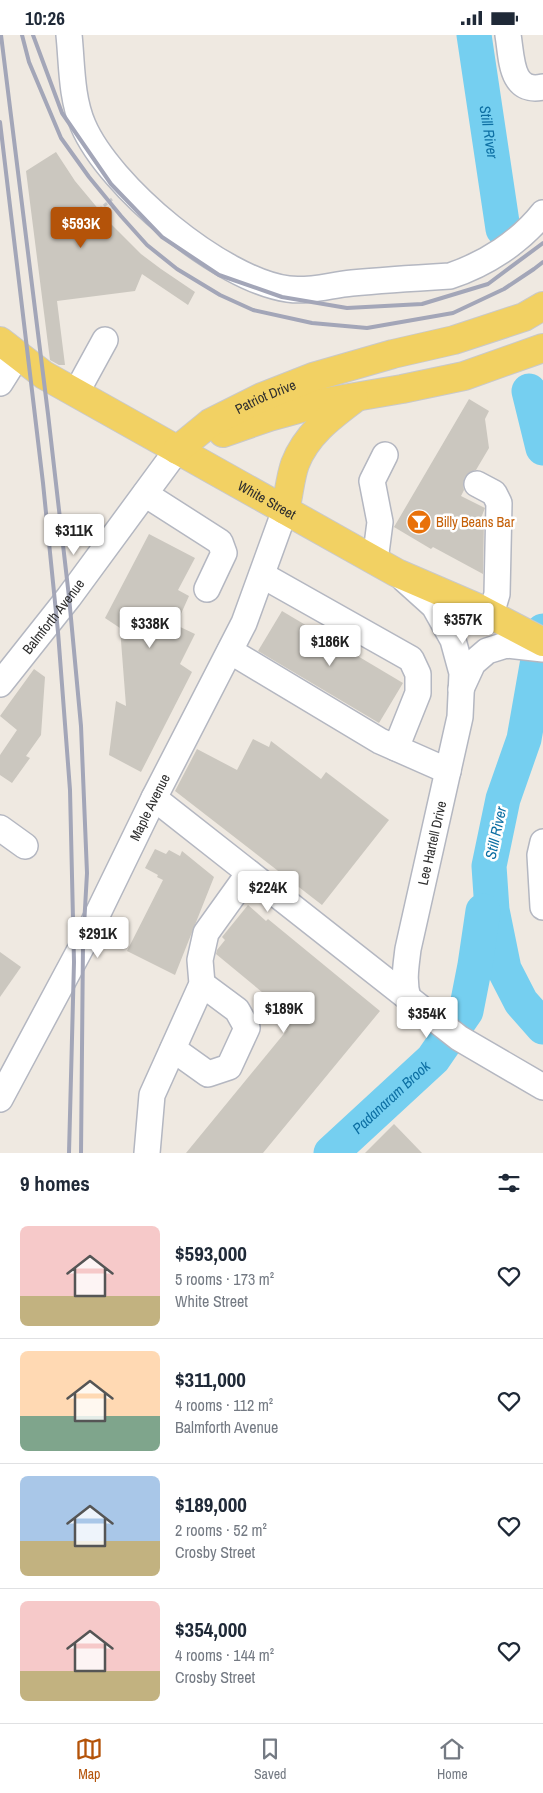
<!DOCTYPE html>
<html lang="en">
<head>
<meta charset="utf-8">
<style>
  :root { --surface:#fff; --page:#f2f2f3; --text:#1f2937; --muted:#747a83; --line:#e0e1e3; --accent:#b45309 }
  body { margin:0; font-family:"Archivo Narrow",sans-serif; background:var(--page); color:var(--text); height:100vh; display:flex; flex-direction:column; font-size:19px; white-space:nowrap }
  * { box-sizing:border-box; margin:0 }
  p { font-size:16px; color:var(--muted) }
  .icon { flex:none; width:28px; height:28px; fill:none; stroke:currentColor; stroke-width:2; stroke-linecap:round; stroke-linejoin:round }
  .map { position:relative; height:1118px; overflow:hidden }
  .drawer { display:flex; flex-direction:column; background:var(--surface); flex:1 }
  .drawer>* { flex:none }
  .price { position:absolute; translate:-50% -42px; padding:0 11px; border-radius:5px; background:#fff; color:#222; font-size:16px; line-height:32px; filter:drop-shadow(0 1px 2px #0008) }
  .price::after { content:''; position:absolute; left:50%; top:30px; width:15px; height:11px; margin-left:-8px; background:inherit; clip-path:polygon(0 0,100% 0,50% 100%) }
  .price.current { background:var(--accent); color:#fff }
  ul { padding:0; list-style:none }
  li { display:flex; align-items:center; gap:15px; height:125px; padding:0 20px }
  li+li { border-top:1px solid var(--line) }
  li span { display:grid; place-items:center; flex:none; width:140px; height:100px; border-radius:8px; color:#555 }
  li>.icon { margin-inline-start:auto }
  span .icon { width:60px; height:60px; fill:#fffc; stroke-width:1 }
  li b { font-size:21px }
  h2 { display:flex; justify-content:space-between; align-items:center; height:60px; padding:0 20px; font-size:21px }
  .status { display:flex; justify-content:space-between; align-items:center; height:35px; padding:0 25px; background:var(--surface); direction:ltr }
  .status svg { height:14px; fill:currentColor }
  .tab-bar { display:flex; justify-content:space-around; align-items:center; height:70px; border-top:1px solid var(--line); background:var(--surface); font-size:14px; color:var(--muted) }
  .tab-bar a { display:grid; justify-items:center; gap:2px }
  .tab-bar .current { color:var(--accent) }
  .map>svg:first-child { display:block }
  .lines { fill:none; stroke-linecap:round; stroke-linejoin:round }
  .river { stroke:#75cff0; stroke-width:35 }
  .building { fill:#cbc7bf }
  .minor-casing { stroke:#b4b7c1; stroke-width:28 }
  .major-casing { stroke:#c9c9c9; stroke-width:30 }
  .path { stroke:#c9c9c9; stroke-width:3; stroke-dasharray:4 2.5; stroke-linecap:butt }
  .minor { stroke:#fff; stroke-width:25 }
  .major { stroke:#f2d163; stroke-width:28 }
  .rail { stroke:#a3a6b8; stroke-width:4 }
  .labels { text-anchor:middle; stroke-width:5; stroke-linejoin:round; paint-order:stroke }
  .street-label { font-size:14px; fill:#2e2e2e; stroke:#fff }
  .food-label { font-size:14px; fill:#c56008; stroke:#fff; text-anchor:start }
  .water-label { font-size:15px; font-style:italic; fill:#0d6fa3; stroke:#fff }
</style>
</head>
<body>
<div class="status"><b>10:26</b><svg viewBox="0 0 49 12"><path d="M0 12V9h3v3zM5 12V6h3v6zM10 12V3h3v9zM15 12V0h3v12zM26 1h20v11H26zM47 4h2v5h-2z"/></svg></div>
<div class="map">
<svg width="543" height="1118" viewBox="0 0 543 1118">
  <rect width="100%" height="100%" fill="#efe9e1"/>
  <g class="lines">
    <g class="river">
      <path id="s1" d="M474,0L503,194"/>
      <polyline points="529,356 543,413"/>
      <polyline points="543,596 524,704 503,764 489,831 492,875 504,934 521,967 543,992"/>
      <path id="s2" d="M331,1118L433,1024L466,976L475,930L483,876"/>
    </g>
  </g>
  <g class="building">
    <polygon points="56,117 75,146 110,188 141,219 161,234 195,257 188,270 142,239 135,256 57,266 65,330 59,330 50,325 26,136"/>
    <polygon points="469,364 489,376 485,384 489,413 476,435 470,437 465,442 463,449 464,455 461,461 485,473 481,483 484,485 483,539 433,512 431,514 394,492"/>
    <polygon points="149,499 195,523 178,555 189,561 176,590 195,599 180,629 192,637 141,737 109,720 116,666 126,671 120,593 105,583"/>
    <polygon points="282,576 403,648 379,688 258,616"/>
    <polygon points="34,634 45,642 41,700 26,721 30,723 12,748 0,740 0,720 17,695 0,681"/>
    <polygon points="253,704 269,712 271,706 321,744 326,737 389,785 322,870 175,756 197,714 237,735"/>
    <polygon points="155,814 166,819 169,815 180,821 182,816 214,842 175,940 127,916 163,845 157,842 158,840 145,833"/>
    <polygon points="248,870 266,886 268,884 380,976 263,1118 186,1118 287,995 277,986 285,976 216,919 217,915 225,905 222,902"/>
    <polygon points="0,917 21,932 0,962"/>
    <polygon points="394,1089 422,1118 365,1118"/>
  </g>
  <g class="lines">
    <defs>
      <g id="minor">
        <path d="M69,0C72,29 71,62 83,90C109,151 221,245 288,254C310,257 330,250 352,248C384,245 417,243 450,241C486,229 520,207 543,178"/>
        <path d="M508,0C512,23 510,59 543,52"/>
        <polyline points="0,348 17,321"/>
        <polyline points="76,358 105,305"/>
        <polyline points="477,449 494,458 499,468 497,559 491,579"/>
        <polyline points="145,459 220,507 224,518 207,554"/>
        <polyline points="375,526 380,487 372,446 385,420"/>
        <polyline points="262,540 411,624 418,639 418,658 396,713"/>
        <path d="M404,544L434,571L453,605L462,638L460,682L408,914C406,931 403,946 408,963"/>
        <polyline points="230,616 380,706 448,736"/>
        <path id="s3" d="M0,649L69,562L177,415"/>
        <polyline points="461,654 473,628 487,616 506,610 543,614"/>
        <polyline points="154,763 459,1003 543,1052"/>
        <polyline points="0,793 25,811"/>
        <polyline points="543,807 540,820 543,872"/>
        <polyline points="173,1014 208,1039 229,1032 247,993 237,975 202,949"/>
        <path id="s4" d="M0,1064L83,909L154,763L244,588L285,475"/>
        <polyline points="147,1118 152,1060 202,949 200,925 206,898 249,838"/>
      </g>
      <g id="major">
        <path id="s5" d="M0,306L44,340L397,538L476,572L543,607"/>
        <polyline points="223,398 269,382 320,368 402,354 464,341 543,313"/>
        <path id="s6" d="M177,415L210,388L262,362L313,342L393,319L454,305L524,282L543,271"/>
        <path d="M285,475C289,460 290,443 295,429C306,400 330,382 354,364"/>
      </g>
    </defs>
    <use href="#minor" class="minor-casing"/>
    <use href="#major" class="major-casing"/>
    <polyline class="path" points="99,175 112,164"/>
    <use href="#minor" class="minor"/>
    <use href="#major" class="major"/>
    <g class="rail">
      <polyline points="1,0 48,379 69,562 81,691 87,838 83,909 81,1118"/>
      <polyline points="22,0 29,27 61,103 89,142 121,181 147,210 177,234 220,260 253,275 312,288 367,293 453,278 504,254 534,234 543,227"/>
      <polyline points="33,0 62,78 111,149 162,202 219,240 282,262 347,273 422,269 488,249 543,208"/>
      <polyline points="0,87 43,448 58,597 70,755 74,927 69,1118"/>
    </g>
  </g>
  <defs>
    <symbol id="bar-disc" viewBox="-11 -11 22 22"><circle r="9.5" fill="#e8710a" stroke="#fff"/><path d="M-6-5H6L.8 .8V4.5H3.5V6h-7V4.5H-.8V.8Z" fill="#fff"/></symbol>
  </defs>
  <g fill-rule="evenodd">
    <use href="#bar-disc" x="405" y="473" width="28" height="28"/>
  </g>
  <g class="labels">
    <g class="street-label">
      <text dy="5" stroke="none"><textPath href="#s6" startOffset="104">Patriot Drive</textPath></text>
      <text dy="5" stroke="none"><textPath href="#s5" startOffset="311">White Street</textPath></text>
      <text dy="5" stroke="none"><textPath href="#s3" startOffset="86">Balmforth Avenue</textPath></text>
      <text dy="5" stroke="none"><textPath href="#s4" startOffset="328">Maple Avenue</textPath></text>
      <text transform="translate(432 808) rotate(-77)" y="5">Lee Hartell Drive</text>
    </g>
    <g class="food-label">
      <text x="436" y="492">Billy Beans Bar</text>
    </g>
    <g class="water-label">
      <text dy="5" stroke="none"><textPath href="#s1" startOffset="98">Still River</textPath></text>
      <text transform="translate(496 798) rotate(-78)" y="5">Still River</text>
      <text dy="5" stroke="none"><textPath href="#s2" startOffset="82">Padanaram Brook</textPath></text>
    </g>
  </g>
</svg>
<b class="price current" style="left:81px;top:214px">$593K</b>
<b class="price" style="left:74px;top:521px">$311K</b>
<b class="price" style="left:463px;top:610px">$357K</b>
<b class="price" style="left:150px;top:614px">$338K</b>
<b class="price" style="left:330px;top:632px">$186K</b>
<b class="price" style="left:268px;top:878px">$224K</b>
<b class="price" style="left:98px;top:924px">$291K</b>
<b class="price" style="left:284px;top:999px">$189K</b>
<b class="price" style="left:427px;top:1004px">$354K</b>
</div>
<section class="drawer">
<h2>9 homes<svg class="icon" aria-label="filters" viewBox="0 0 24 24"><path d="M4 7h16M4 17h16"/><circle cx="9" cy="7" r="2"/><circle cx="15" cy="17" r="2"/></svg></h2>
<ul>
<li><span style="background:linear-gradient(#f6c9c9 70%,#c2b280 0)"><svg class="icon" aria-label="home" viewBox="0 0 24 24"><path d="M3 11l9-7 9 7M6 9v11h12V9"/></svg></span><div><b>$593,000</b><p>5 rooms · 173 m²</p><p>White Street</p></div><svg class="icon" aria-label="heart" viewBox="0 0 24 24"><path d="M12 20l-8-8c-3-5 5-10 8-4 3-6 11-1 8 4z"/></svg></li>
<li><span style="background:linear-gradient(#ffd9b3 65%,#7fa58c 0)"><svg class="icon" aria-label="home" viewBox="0 0 24 24"><path d="M3 11l9-7 9 7M6 9v11h12V9"/></svg></span><div><b>$311,000</b><p>4 rooms · 112 m²</p><p>Balmforth Avenue</p></div><svg class="icon" aria-label="heart" viewBox="0 0 24 24"><path d="M12 20l-8-8c-3-5 5-10 8-4 3-6 11-1 8 4z"/></svg></li>
<li><span style="background:linear-gradient(#a9c7e8 65%,#c2b280 0)"><svg class="icon" aria-label="home" viewBox="0 0 24 24"><path d="M3 11l9-7 9 7M6 9v11h12V9"/></svg></span><div><b>$189,000</b><p>2 rooms · 52 m²</p><p>Crosby Street</p></div><svg class="icon" aria-label="heart" viewBox="0 0 24 24"><path d="M12 20l-8-8c-3-5 5-10 8-4 3-6 11-1 8 4z"/></svg></li>
<li><span style="background:linear-gradient(#f6c9c9 70%,#c2b280 0)"><svg class="icon" aria-label="home" viewBox="0 0 24 24"><path d="M3 11l9-7 9 7M6 9v11h12V9"/></svg></span><div><b>$354,000</b><p>4 rooms · 144 m²</p><p>Crosby Street</p></div><svg class="icon" aria-label="heart" viewBox="0 0 24 24"><path d="M12 20l-8-8c-3-5 5-10 8-4 3-6 11-1 8 4z"/></svg></li>
</ul>
</section>
<nav class="tab-bar">
<a class="current"><svg class="icon" aria-label="map" viewBox="0 0 24 24"><path d="M3 6l6-2 6 2 6-2v14l-6 2-6-2-6 2zM9 4v14M15 6v14"/></svg>Map</a>
<a><svg class="icon" aria-label="saved" viewBox="0 0 24 24"><path d="M7 4h10v16l-5-4-5 4z"/></svg>Saved</a>
<a><svg class="icon" aria-label="home" viewBox="0 0 24 24"><path d="M3 11l9-7 9 7M6 9v11h12V9"/></svg>Home</a>
</nav>
</body>
</html>
